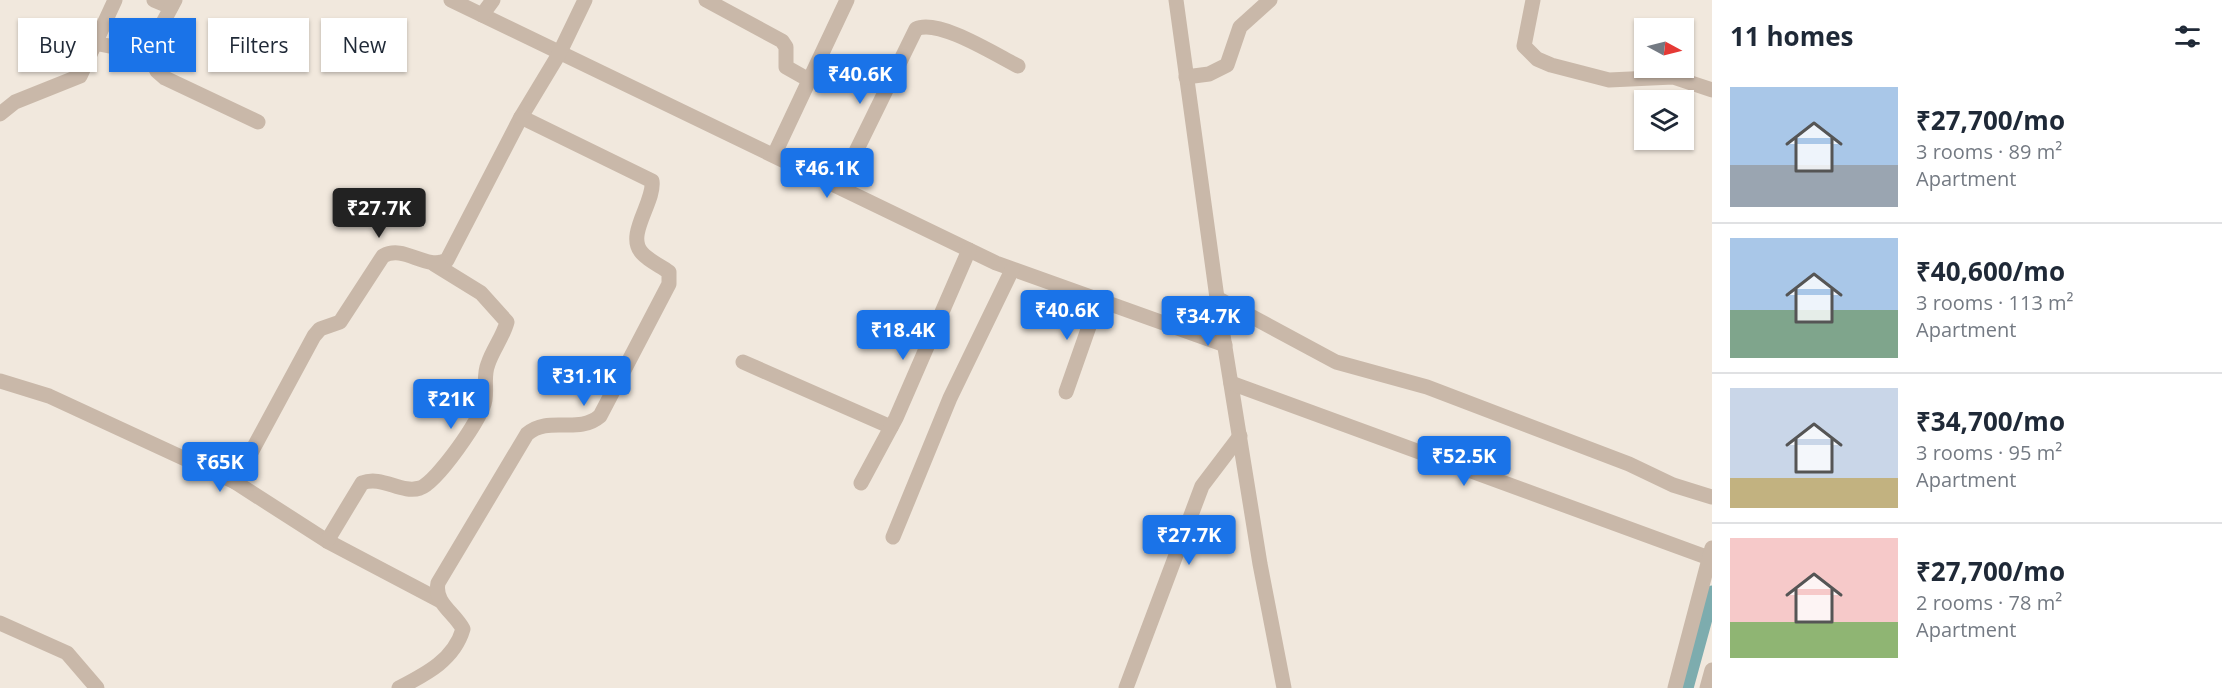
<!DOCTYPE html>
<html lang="en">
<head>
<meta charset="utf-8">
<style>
  :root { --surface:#fff; --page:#f2f2f3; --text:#1f2937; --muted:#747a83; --line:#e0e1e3; --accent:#1a73e8 }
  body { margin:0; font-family:"Open Sans",sans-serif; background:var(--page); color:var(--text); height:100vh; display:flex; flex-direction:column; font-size:22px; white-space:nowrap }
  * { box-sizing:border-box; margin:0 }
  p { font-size:20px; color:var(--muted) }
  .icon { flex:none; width:33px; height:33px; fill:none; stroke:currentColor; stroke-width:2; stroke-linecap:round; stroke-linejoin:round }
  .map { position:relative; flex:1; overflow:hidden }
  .sheet { display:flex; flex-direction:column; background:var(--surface); width:510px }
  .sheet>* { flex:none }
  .banner { position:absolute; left:18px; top:18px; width:570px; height:54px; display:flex; gap:12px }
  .needle { width:39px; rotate:97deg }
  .controls { position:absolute; left:1634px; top:18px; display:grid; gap:12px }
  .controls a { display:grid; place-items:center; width:60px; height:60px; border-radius:0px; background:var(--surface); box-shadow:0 2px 4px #0004; font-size:30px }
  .price { position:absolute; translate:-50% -51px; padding:0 14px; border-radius:6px; background:var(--accent); color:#fff; font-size:20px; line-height:39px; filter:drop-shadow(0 2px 3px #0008) }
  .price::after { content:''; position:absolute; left:50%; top:36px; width:18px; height:14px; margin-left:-9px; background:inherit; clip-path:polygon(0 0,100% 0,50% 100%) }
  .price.current { background:#222; color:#fff }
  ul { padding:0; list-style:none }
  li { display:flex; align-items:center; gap:18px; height:150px; padding:0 18px }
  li+li { border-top:2px solid var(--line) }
  li span { display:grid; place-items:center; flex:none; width:168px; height:120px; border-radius:0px; color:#555 }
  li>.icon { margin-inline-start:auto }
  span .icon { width:72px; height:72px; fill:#fffc; stroke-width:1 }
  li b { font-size:26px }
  h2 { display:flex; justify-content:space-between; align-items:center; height:72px; padding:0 18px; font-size:26px }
  .tag { padding:0 21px; border-radius:0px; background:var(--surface); box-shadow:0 2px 4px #0004; font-size:21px; line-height:54px }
  .tag.current { background:var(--accent); color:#fff }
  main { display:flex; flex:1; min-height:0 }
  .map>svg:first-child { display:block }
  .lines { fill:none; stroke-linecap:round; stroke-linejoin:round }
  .canal { stroke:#7dacae; stroke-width:15 }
  .minor { stroke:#c9b8a9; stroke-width:15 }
</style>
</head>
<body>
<main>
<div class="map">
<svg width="1712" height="688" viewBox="0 0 1712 688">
  <rect width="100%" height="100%" fill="#f1e8dd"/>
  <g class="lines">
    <polyline class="canal" points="1686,688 1712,593"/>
    <g class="minor">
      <polyline points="154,0 171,7"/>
      <polyline points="451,0 996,263 1225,345"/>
      <polyline points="706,0 782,41 786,47 786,67 809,80"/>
      <polyline points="1176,0 1217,298 1260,564 1284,688"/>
      <polyline points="1533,0 1524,46 1537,59 1551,65 1609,80 1673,77 1712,90"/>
      <polyline points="482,15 493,0"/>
      <path d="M95,43C152,56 149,48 175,0"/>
      <polyline points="145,48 157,71 165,78 258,122"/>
      <polyline points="1186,77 1209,74 1227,65 1240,27 1270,0"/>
      <polyline points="0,114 15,102 80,76 115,0"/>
      <polyline points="774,155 847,0"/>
      <path d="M839,186L916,29C938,18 996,55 1018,66"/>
      <polyline points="1217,298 1336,362 1427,387 1629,464 1673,485 1712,497"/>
      <polyline points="743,362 891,427"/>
      <polyline points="0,381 49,396 235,482 327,541 439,600"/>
      <polyline points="1231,383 1709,558"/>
      <polyline points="1066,392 1098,301"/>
      <path d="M235,482L314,336L320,329L340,322L383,256C405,244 425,271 447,260L521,117L559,54L585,0"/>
      <polyline points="861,483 896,418 969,250"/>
      <polyline points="893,537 950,398 1012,270"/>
      <path d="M327,541L362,483C382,475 401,494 420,488C437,482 482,418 485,400C487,388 483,376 488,364C493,349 503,337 507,322L481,293L434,264"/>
      <polyline points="0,623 67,653 97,688"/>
      <path d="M399,688C426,674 454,660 463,629C454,612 434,603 438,583L527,434C549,415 578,435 600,416L669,284V272C661,266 649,261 642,253C625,235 655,202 652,181L521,117"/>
      <polyline points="1126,688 1202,486 1240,436"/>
      <polyline points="1675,688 1712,548"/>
      <polyline points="1707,688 1712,670"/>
    </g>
  </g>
</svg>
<div class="controls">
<a><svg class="needle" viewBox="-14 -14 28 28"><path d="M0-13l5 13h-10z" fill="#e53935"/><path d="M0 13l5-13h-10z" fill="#747a83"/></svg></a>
<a><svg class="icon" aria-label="layers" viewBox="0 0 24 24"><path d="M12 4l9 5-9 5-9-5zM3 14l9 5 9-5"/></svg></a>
</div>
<b class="price" style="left:860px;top:105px">₹40.6K</b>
<b class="price" style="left:827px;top:199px">₹46.1K</b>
<b class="price current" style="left:379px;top:239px">₹27.7K</b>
<b class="price" style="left:1067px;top:341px">₹40.6K</b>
<b class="price" style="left:1208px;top:347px">₹34.7K</b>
<b class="price" style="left:903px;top:361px">₹18.4K</b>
<b class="price" style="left:584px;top:407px">₹31.1K</b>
<b class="price" style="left:451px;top:430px">₹21K</b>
<b class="price" style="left:1464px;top:487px">₹52.5K</b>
<b class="price" style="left:220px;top:493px">₹65K</b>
<b class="price" style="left:1189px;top:566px">₹27.7K</b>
<div class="banner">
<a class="tag">Buy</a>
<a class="tag current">Rent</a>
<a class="tag">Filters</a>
<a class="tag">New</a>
</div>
</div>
<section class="sheet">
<h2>11 homes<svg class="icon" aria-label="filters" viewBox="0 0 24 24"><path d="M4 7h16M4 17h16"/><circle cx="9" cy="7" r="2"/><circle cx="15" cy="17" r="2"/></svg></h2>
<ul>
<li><span style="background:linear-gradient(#a9c7e8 65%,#9aa5b1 0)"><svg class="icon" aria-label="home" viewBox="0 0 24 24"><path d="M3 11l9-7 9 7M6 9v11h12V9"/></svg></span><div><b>₹27,700/mo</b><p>3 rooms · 89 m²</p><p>Apartment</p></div></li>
<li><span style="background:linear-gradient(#a9c7e8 60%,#7fa58c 0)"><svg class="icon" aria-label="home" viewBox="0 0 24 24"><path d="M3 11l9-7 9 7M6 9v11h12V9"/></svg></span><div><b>₹40,600/mo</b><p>3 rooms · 113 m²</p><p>Apartment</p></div></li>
<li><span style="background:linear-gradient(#c9d6e8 75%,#c2b280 0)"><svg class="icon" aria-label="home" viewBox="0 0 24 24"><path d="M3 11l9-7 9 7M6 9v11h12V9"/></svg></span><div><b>₹34,700/mo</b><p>3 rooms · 95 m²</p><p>Apartment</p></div></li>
<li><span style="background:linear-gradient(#f6c9c9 70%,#8fb573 0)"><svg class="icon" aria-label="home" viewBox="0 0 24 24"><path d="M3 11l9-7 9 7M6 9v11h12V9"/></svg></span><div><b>₹27,700/mo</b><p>2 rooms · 78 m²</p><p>Apartment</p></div></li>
</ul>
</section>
</main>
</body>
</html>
